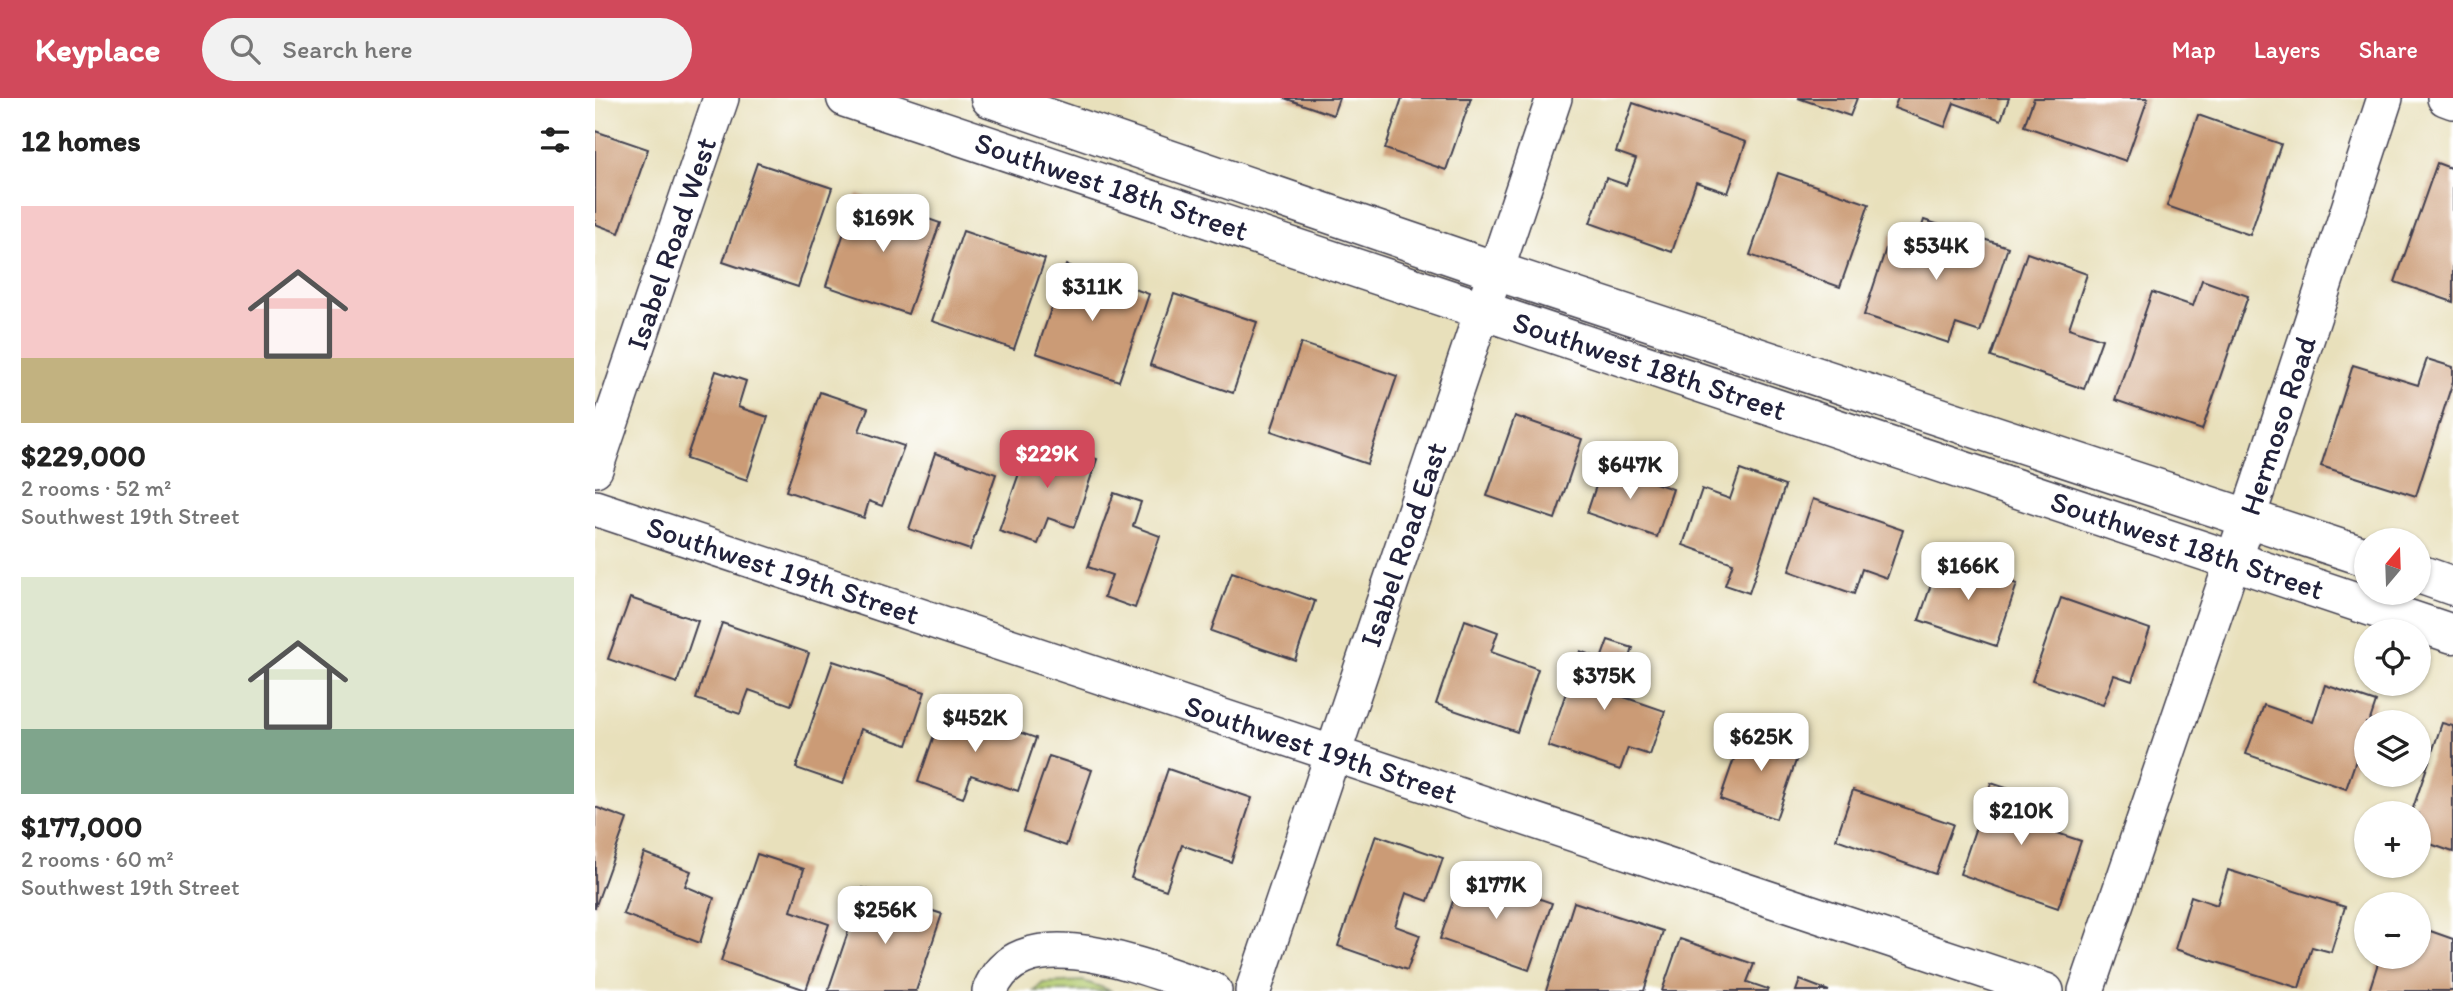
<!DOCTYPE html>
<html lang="en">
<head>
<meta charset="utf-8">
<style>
  :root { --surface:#fff; --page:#f2f2f2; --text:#222; --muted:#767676; --accent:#d1495b }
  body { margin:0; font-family:Itim,sans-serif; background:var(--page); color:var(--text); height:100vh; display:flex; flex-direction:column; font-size:26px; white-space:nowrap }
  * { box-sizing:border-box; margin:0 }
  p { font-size:23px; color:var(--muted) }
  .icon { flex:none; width:38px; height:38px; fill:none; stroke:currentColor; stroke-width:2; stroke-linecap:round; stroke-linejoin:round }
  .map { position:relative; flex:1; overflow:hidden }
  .side { display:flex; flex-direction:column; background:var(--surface); width:595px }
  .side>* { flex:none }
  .needle { width:46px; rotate:19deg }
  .controls { position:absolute; left:1759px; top:430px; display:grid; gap:14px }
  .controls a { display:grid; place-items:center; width:77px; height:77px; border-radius:50%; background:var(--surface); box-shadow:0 2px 5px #0004; font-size:35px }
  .price { position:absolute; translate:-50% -60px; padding:0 16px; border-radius:14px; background:#fff; color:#222; font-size:23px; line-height:46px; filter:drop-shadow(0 2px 4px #0008) }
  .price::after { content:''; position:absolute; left:50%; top:42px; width:21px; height:16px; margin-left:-10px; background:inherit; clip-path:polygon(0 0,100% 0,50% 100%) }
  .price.current { background:var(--accent); color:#fff }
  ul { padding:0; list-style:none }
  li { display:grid; align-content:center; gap:14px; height:371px; padding:0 21px }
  li span { display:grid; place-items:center; height:217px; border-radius:0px; color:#555 }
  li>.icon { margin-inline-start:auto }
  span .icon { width:126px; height:126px; fill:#fffc; stroke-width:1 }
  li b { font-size:30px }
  h2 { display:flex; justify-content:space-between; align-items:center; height:84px; padding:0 21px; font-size:30px }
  header { display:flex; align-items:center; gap:42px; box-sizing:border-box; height:98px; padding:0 35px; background:var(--accent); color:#fff }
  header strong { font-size:33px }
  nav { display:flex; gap:38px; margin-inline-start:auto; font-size:24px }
  .search { width:490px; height:63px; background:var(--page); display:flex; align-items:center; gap:18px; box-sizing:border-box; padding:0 24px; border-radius:38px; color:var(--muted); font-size:26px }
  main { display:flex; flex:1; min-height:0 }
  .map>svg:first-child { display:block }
  .green { fill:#b3cb70; stroke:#6a7656; stroke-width:2 }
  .building { fill:#cb9b76 }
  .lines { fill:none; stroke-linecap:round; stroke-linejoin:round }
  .minor-casing { stroke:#403e4e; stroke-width:38 }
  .secondary-casing { stroke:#403e4e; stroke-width:41 }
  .minor { stroke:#fff; stroke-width:35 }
  .secondary { stroke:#fff; stroke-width:38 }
  .labels { text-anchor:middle; stroke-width:5; stroke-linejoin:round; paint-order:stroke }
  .street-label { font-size:30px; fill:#22223b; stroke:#fff }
</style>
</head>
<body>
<header>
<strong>Keyplace</strong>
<div class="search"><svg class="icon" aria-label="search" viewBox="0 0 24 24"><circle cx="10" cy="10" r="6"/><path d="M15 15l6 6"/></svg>Search here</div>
<nav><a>Map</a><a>Layers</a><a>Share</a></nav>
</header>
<main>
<section class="side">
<h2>12 homes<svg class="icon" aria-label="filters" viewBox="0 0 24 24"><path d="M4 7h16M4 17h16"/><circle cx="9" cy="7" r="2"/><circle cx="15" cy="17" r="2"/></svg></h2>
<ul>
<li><span style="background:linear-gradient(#f6c9c9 70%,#c2b280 0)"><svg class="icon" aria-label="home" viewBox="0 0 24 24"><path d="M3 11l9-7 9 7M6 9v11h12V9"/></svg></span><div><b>$229,000</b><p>2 rooms · 52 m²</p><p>Southwest 19th Street</p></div></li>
<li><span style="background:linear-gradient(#dfe7d0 70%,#7fa58c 0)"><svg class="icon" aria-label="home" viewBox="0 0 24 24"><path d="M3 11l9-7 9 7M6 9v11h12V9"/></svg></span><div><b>$177,000</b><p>2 rooms · 60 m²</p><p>Southwest 19th Street</p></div></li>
</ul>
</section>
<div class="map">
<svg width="1858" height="893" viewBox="0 0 1858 893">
  <rect width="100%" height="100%" fill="#fff"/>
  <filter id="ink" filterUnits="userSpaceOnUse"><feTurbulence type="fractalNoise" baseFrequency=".0143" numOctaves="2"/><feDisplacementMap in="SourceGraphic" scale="14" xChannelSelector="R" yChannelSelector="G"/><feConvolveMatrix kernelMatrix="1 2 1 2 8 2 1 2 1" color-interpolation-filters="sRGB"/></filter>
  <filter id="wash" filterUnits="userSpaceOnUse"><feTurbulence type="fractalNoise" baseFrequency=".00686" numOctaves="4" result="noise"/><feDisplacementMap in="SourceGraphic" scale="28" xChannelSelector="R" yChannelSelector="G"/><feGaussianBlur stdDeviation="1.57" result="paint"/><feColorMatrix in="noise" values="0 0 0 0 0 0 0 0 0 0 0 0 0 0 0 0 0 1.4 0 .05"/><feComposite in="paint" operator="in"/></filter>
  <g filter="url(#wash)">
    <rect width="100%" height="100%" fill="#e8e0bb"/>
    <polygon class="green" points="488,883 517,893 439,893 448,885"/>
    <g id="blocks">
      <g class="building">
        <polygon points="689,0 744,0 738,17"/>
        <polygon points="807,0 876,0 851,72 790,51"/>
        <polygon points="1203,0 1262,0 1255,18"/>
        <polygon points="1303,0 1414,0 1406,22 1359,5 1350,29 1299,10"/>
        <polygon points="1439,0 1553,0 1531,63 1429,28"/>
        <polygon points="1038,5 1151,44 1133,95 1101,84 1077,154 995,125 1011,80 1031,87 1041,61 1021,54"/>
        <polygon points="1603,17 1686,46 1655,137 1572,108"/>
        <polygon points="0,33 53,51 24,135 0,126"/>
        <polygon points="162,65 237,90 203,189 128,164"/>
        <polygon points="1842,65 1858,71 1858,204 1800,184"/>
        <polygon points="1183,75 1274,106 1245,189 1155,157"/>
        <polygon points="262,96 345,125 313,216 231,188"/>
        <polygon points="1329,122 1413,149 1385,234 1361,226 1354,245 1269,217 1296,135 1322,144"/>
        <polygon points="368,133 450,161 419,251 337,223"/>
        <polygon points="1432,155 1492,176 1474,230 1507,241 1489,291 1396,259"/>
        <polygon points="471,167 554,196 524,283 441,255"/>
        <polygon points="1607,182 1653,198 1607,332 1520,302 1557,194 1598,208"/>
        <polygon points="579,196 662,224 638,295 555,267"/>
        <polygon points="706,245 802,278 772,366 676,333"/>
        <polygon points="1832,261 1858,269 1858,283 1821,398 1726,368 1758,267 1823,287"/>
        <polygon points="121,273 151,283 143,309 173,319 152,382 91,361"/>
        <polygon points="225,294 273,310 264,333 309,348 287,408 274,403 269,420 191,393"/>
        <polygon points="920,318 987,341 960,421 892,398"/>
        <polygon points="437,338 502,361 479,429 453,420 443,446 404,433"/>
        <polygon points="340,355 401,376 375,452 314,431"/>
        <polygon points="1008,367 1078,391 1062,439 992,415"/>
        <polygon points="1145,372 1190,388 1154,495 1130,487 1138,465 1088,447 1107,391 1135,401"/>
        <polygon points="519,395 546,404 538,428 565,438 540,510 509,499 517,477 493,469"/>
        <polygon points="1218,401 1308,432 1292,480 1267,471 1259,496 1194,473"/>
        <polygon points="1345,460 1422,486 1401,548 1324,522"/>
        <polygon points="637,474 720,503 700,562 616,533"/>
        <polygon points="35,500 103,523 82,585 13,561"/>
        <polygon points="1466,500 1555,531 1537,583 1519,577 1508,607 1437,583"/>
        <polygon points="870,522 903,534 896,554 943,571 922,634 841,606"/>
        <polygon points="127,525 214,555 196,607 154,592 145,616 101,601"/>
        <polygon points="1013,542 1038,550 1023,597 1070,613 1055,657 1033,650 1025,672 953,648 985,553 1006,561"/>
        <polygon points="238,563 330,594 312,647 266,631 248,686 201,670"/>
        <polygon points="1730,587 1781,604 1774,625 1771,625 1771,633 1751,691 1651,656 1669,607 1718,624"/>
        <polygon points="349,608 441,640 423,693 376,677 368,700 323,684"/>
        <polygon points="1847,625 1858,628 1858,754 1824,742 1824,716 1816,716"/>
        <polygon points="1150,629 1206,648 1181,721 1125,701"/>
        <polygon points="454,658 497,672 471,748 428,733"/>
        <polygon points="573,671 657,700 636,764 587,747 571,792 536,780"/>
        <polygon points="1396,685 1468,709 1459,734 1486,743 1463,810 1365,776"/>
        <polygon points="1258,692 1358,726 1340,776 1241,741"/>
        <polygon points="0,709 32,721 0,810"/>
        <polygon points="781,737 848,760 833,803 811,795 800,828 825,837 812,872 743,848"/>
        <polygon points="49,755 96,773 90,788 119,800 105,845 28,816"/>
        <polygon points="162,756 209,771 196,813 234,826 211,892 126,863"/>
        <polygon points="1633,772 1750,809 1736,854 1717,849 1704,890 1580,851 1596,798 1622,807"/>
        <polygon points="868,774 957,805 934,872 845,841"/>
        <polygon points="268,790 347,816 321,893 233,893"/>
        <polygon points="979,804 1068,833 1049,893 951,893"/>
        <polygon points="1824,829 1858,841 1858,893 1774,893 1785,859 1824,859"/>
        <polygon points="1085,841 1159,866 1152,884 1173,891 1172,893 1067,893"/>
        <polygon points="1205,882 1234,893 1201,893"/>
      </g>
    </g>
  </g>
  <g filter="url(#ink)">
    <use href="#blocks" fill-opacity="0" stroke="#403e4e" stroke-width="2"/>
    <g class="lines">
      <defs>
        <g id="minor">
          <polyline points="1850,0 1858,3"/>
          <path id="s1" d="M0,371L126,0"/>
          <path id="s2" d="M0,410L1451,893"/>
          <path d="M395,893C425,813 563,875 619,893"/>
          <path id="s3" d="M658,893L959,0"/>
          <path id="s4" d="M1491,893L1664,386L1790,0"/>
        </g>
        <g id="secondary">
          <path id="s5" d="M251,0L1858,536"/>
          <polyline points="395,0 901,173 1771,459"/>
          <polyline points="1824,476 1858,488"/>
        </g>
      </defs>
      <use href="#minor" class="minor-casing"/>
      <use href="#secondary" class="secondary-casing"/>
      <use href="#minor" class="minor"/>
      <use href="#secondary" class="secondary"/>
    </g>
  </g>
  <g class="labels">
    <g class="street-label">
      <text dy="10" stroke="none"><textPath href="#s5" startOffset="280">Southwest 18th Street</textPath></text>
      <text dy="10" stroke="none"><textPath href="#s1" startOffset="238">Isabel Road West</textPath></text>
      <text dy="10" stroke="none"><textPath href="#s5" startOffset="847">Southwest 18th Street</textPath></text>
      <text dy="10" stroke="none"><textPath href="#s4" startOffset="597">Hermoso Road</textPath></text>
      <text dy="10" stroke="none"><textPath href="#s3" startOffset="471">Isabel Road East</textPath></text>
      <text dy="10" stroke="none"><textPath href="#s5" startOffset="1414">Southwest 18th Street</textPath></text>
      <text dy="10" stroke="none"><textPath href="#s2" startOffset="198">Southwest 19th Street</textPath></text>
      <text dy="10" stroke="none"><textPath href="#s2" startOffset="765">Southwest 19th Street</textPath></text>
    </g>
  </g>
</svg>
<div class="controls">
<a><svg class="needle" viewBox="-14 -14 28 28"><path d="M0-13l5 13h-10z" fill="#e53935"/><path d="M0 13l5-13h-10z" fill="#767676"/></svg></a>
<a><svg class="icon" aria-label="locate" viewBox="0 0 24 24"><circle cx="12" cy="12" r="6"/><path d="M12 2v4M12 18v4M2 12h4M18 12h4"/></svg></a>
<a><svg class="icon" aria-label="layers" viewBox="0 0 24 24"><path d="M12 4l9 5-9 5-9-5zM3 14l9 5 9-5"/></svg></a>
<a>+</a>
<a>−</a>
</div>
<b class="price" style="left:288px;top:156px">$169K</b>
<b class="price" style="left:1341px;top:184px">$534K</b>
<b class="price" style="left:497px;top:225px">$311K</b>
<b class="price current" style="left:452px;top:392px">$229K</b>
<b class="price" style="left:1035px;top:403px">$647K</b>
<b class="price" style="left:1373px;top:504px">$166K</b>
<b class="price" style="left:1009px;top:614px">$375K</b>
<b class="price" style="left:380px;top:656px">$452K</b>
<b class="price" style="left:1166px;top:675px">$625K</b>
<b class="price" style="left:1426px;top:749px">$210K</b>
<b class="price" style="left:901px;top:823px">$177K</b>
<b class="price" style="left:290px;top:848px">$256K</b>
</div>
</main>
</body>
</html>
